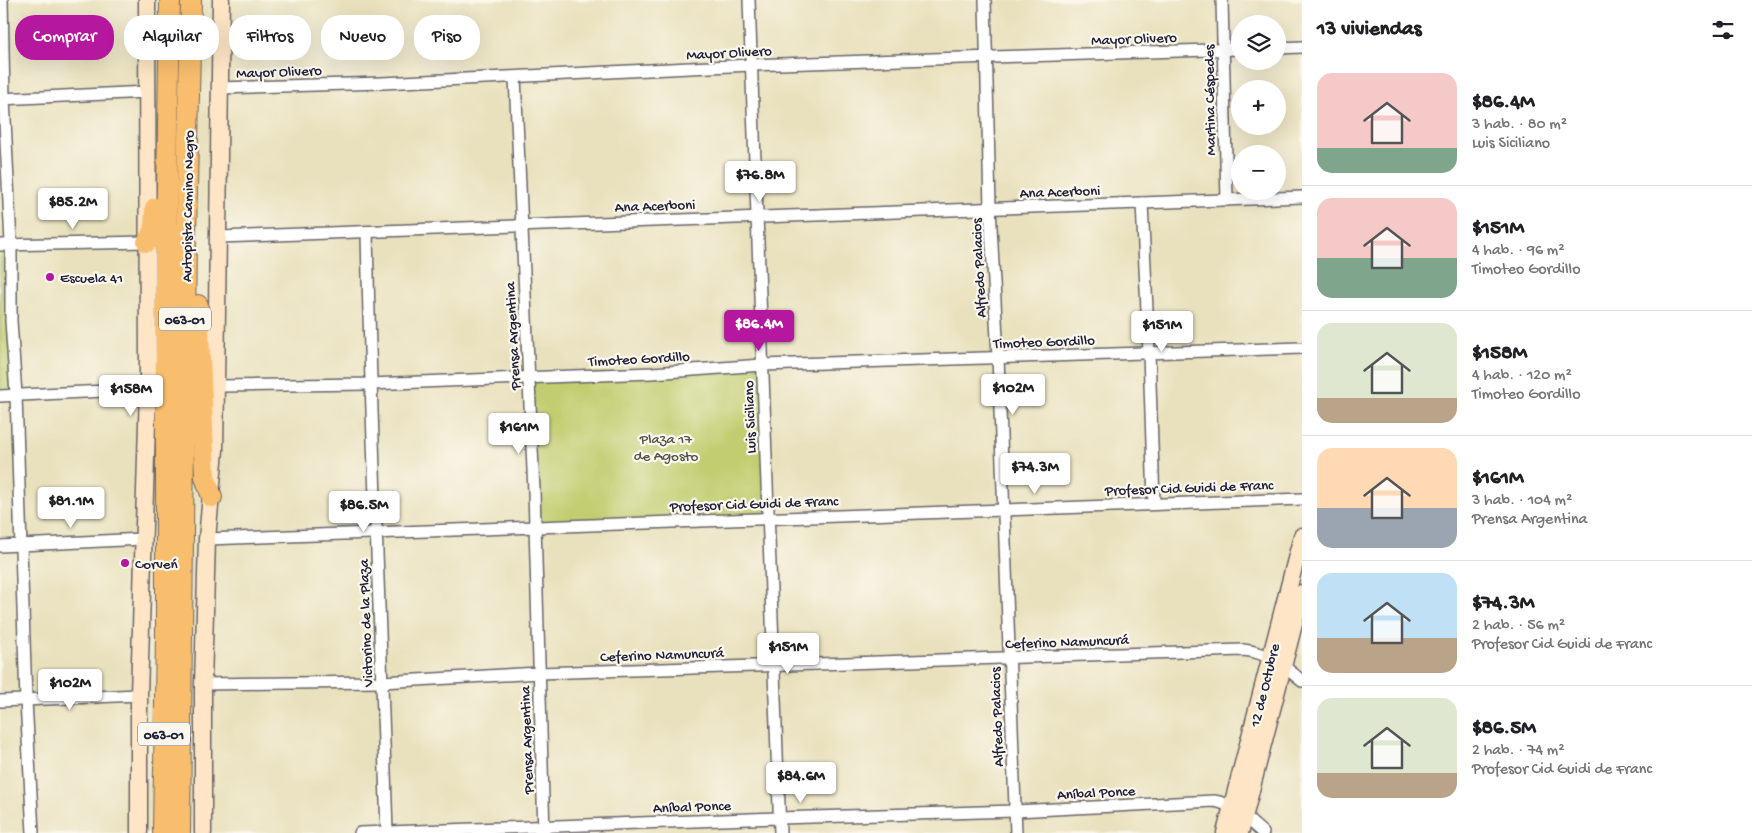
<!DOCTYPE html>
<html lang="es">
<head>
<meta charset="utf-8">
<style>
  :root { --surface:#fff; --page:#f6f6f6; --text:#202124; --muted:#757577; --line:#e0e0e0; --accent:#b5179e }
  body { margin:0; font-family:"Gochi Hand",sans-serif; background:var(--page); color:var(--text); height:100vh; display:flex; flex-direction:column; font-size:19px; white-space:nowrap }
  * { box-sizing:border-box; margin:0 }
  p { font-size:16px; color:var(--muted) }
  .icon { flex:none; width:28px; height:28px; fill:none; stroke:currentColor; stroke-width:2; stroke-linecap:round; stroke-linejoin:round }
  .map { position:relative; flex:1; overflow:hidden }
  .side { display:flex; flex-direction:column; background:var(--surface); width:450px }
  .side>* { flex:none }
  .hud { position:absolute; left:15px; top:15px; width:475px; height:45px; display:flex; gap:10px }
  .buttons { position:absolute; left:1231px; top:15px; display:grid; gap:10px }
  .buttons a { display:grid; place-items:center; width:55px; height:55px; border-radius:50%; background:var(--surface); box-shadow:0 5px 20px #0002; font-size:25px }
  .price { position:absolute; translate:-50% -42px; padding:0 11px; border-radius:5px; background:#fff; color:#222; font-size:16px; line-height:32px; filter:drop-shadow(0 1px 2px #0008) }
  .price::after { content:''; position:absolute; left:50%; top:30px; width:15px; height:11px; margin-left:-8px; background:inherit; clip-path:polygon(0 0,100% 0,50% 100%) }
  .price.current { background:var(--accent); color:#fff }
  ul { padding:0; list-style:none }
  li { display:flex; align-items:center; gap:15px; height:125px; padding:0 15px }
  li+li { border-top:1px solid var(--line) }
  li span { display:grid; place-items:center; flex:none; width:140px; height:100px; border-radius:15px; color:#555 }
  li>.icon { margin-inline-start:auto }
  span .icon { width:60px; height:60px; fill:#fffc; stroke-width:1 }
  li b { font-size:21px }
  h2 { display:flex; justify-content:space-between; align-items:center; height:60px; padding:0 15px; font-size:21px }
  .tag { padding:0 18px; border-radius:20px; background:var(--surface); box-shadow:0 5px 20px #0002; font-size:18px; line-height:45px }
  .tag.current { background:var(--accent); color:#fff }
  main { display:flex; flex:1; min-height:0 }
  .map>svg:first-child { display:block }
  .green { fill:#c1cd6f; stroke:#727855 }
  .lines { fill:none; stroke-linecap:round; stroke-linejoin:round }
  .street-casing { stroke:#686568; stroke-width:14 }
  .secondary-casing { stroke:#686568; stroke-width:19 }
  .highway-casing { stroke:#686568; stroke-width:22 }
  .street { stroke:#fff; stroke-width:11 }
  .secondary { stroke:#fde5c5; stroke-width:16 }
  .highway { stroke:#f9be6d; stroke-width:20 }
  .poi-dot { fill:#b5179e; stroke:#fbf7ec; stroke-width:2 }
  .labels { text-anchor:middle; stroke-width:4.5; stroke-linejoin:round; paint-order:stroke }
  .shield { fill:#fbf7ec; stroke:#636270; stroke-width:1 }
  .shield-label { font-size:14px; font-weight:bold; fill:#22223b }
  .street-label { font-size:15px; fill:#22223b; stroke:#fbf7ec }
  .poi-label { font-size:15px; fill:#22223b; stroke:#fbf7ec; text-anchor:start }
  .park-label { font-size:15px; fill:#52554b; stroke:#fbf7ec }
</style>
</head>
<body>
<main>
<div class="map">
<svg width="1302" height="833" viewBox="0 0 1302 833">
  <rect width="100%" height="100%" fill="#fbf7ec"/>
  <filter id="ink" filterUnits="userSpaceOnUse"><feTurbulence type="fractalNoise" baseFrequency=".02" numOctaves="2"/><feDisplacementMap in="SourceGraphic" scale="10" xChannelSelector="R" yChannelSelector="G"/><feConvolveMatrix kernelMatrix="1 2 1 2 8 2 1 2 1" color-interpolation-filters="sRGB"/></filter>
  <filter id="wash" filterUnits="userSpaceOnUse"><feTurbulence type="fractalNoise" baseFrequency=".0096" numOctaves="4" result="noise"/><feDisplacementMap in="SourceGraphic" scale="20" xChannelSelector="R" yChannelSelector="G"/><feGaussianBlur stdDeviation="1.12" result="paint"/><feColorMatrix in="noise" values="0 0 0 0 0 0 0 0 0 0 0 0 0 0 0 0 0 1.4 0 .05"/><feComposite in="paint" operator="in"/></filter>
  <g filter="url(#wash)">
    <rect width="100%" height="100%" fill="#e9e1bd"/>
    <g class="green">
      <polygon points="0,245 5,245 16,395 0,396"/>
      <polygon points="762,365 768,518 535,526 529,378"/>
    </g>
  </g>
  <g filter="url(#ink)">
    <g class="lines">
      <defs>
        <g id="street">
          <polyline points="2,0 4,99 11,244 11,321 16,395 26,700 33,833"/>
          <polyline points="749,0 780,833"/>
          <polyline points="985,0 990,208 998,357 1016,833"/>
          <polyline points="1222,0 1227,200"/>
          <polyline points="1278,48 1302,47"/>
          <polyline points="515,77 534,491 544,833"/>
          <polyline points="219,88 382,83 751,65 1240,49"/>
          <polyline points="0,99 148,92"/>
          <polyline points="1142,203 1149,353 1154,503"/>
          <path d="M367,232C371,432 381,633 387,833"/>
          <polyline points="219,237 1302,197"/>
          <polyline points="0,245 147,242"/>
          <polyline points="216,386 370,384 652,373 762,365 1302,348"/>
          <polyline points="0,396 148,389"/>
          <polyline points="207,539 1302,499"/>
          <polyline points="0,546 143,539"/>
          <path d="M203,684L382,682L539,673L1243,650C1268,652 1284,666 1302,681"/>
          <polyline points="0,701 139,695"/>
          <path d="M360,833L779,818L1015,811L1214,801C1234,804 1249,821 1263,833"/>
        </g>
        <g id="secondary">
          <polyline points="139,833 139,695 148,389 147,0"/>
          <polyline points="203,833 203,684 207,539 215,450 216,386 221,0"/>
          <polyline points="1225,833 1302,536"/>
          <polyline points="1240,833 1302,593"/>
        </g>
        <g id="highway">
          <polyline points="147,242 154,230 155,208"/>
          <polyline points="198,305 205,477 212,497"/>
          <polyline points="163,833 166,635 166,250 170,0"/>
          <polyline points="180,833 186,235 191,0"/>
        </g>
      </defs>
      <use href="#street" class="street-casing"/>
      <use href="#secondary" class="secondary-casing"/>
      <use href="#highway" class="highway-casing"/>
      <use href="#street" class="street"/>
      <use href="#secondary" class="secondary"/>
      <use href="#highway" class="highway"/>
    </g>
  </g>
  <g class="poi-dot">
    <circle cx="50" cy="277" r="5"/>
    <circle cx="125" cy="563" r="5"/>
  </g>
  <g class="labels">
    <g class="shield">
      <rect x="159" y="307.5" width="52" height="23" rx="4"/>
      <rect x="138" y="722.5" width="52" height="23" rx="4"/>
    </g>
    <g class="shield-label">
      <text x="185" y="324">063-01</text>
      <text x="164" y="739">063-01</text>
    </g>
    <g class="street-label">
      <text transform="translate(1134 38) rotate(-2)" y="5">Mayor Olivero</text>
      <text transform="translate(729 52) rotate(-3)" y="5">Mayor Olivero</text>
      <text transform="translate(279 71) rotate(-2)" y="5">Mayor Olivero</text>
      <text transform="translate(1209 100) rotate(-91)" y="5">Martina Céspedes</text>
      <text transform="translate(1060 191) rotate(-2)" y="5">Ana Acerboni</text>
      <text transform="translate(655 205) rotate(-2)" y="5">Ana Acerboni</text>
      <text transform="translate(187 206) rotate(-89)" y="5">Autopista Camino Negro</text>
      <text transform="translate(978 268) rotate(-93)" y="5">Alfredo Palacios</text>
      <text transform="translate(512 336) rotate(-93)" y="5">Prensa Argentina</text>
      <text transform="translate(1044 341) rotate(-2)" y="5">Timoteo Gordillo</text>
      <text transform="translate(639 358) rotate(-3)" y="5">Timoteo Gordillo</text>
      <text transform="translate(749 417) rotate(-92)" y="5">Luis Siciliano</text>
      <text transform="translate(1189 487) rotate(-2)" y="5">Profesor Cid Guidi de Franc</text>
      <text transform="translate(754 503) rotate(-2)" y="5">Profesor Cid Guidi de Franc</text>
      <text transform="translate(365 623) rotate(-92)" y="5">Victorino de la Plaza</text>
      <text transform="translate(1067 641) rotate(-2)" y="5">Ceferino Namuncurá</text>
      <text transform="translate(662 654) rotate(-2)" y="5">Ceferino Namuncurá</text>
      <text transform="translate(1264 685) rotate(-76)" y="5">12 de Octubre</text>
      <text transform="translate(996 717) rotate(-92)" y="5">Alfredo Palacios</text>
      <text transform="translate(526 740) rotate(-92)" y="5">Prensa Argentina</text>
      <text transform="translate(1096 792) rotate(-3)" y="5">Aníbal Ponce</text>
      <text transform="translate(692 806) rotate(-2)" y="5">Aníbal Ponce</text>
    </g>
    <g class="poi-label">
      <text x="60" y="282">Escuela 41</text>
      <text x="135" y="568">Corveń</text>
    </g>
    <g class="park-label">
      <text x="666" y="443">Plaza 17<tspan x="666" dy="17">de Agosto</tspan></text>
    </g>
  </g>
</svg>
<div class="buttons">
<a><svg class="icon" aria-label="layers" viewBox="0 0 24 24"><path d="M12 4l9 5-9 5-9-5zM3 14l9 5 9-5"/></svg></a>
<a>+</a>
<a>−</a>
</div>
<b class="price" style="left:760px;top:203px">$76.8M</b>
<b class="price" style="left:73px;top:230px">$85.2M</b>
<b class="price current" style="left:759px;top:352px">$86.4M</b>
<b class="price" style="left:1162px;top:353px">$151M</b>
<b class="price" style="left:1013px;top:416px">$102M</b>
<b class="price" style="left:131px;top:417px">$158M</b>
<b class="price" style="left:519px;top:455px">$161M</b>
<b class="price" style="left:1035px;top:495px">$74.3M</b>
<b class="price" style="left:71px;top:529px">$81.1M</b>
<b class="price" style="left:364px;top:533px">$86.5M</b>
<b class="price" style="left:788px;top:675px">$151M</b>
<b class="price" style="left:70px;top:711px">$102M</b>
<b class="price" style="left:801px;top:804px">$84.6M</b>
<div class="hud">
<a class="tag current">Comprar</a>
<a class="tag">Alquilar</a>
<a class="tag">Filtros</a>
<a class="tag">Nuevo</a>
<a class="tag">Piso</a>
</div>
</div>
<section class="side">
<h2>13 viviendas<svg class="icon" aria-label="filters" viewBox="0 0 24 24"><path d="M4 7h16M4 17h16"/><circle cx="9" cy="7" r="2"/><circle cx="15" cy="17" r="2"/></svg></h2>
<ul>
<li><span style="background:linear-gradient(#f6c9c9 75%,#7fa58c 0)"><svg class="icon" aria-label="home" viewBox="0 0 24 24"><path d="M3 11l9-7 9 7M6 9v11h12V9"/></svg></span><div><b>$86.4M</b><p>3 hab. · 80 m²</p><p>Luis Siciliano</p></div></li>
<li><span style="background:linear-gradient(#f6c9c9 60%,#7fa58c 0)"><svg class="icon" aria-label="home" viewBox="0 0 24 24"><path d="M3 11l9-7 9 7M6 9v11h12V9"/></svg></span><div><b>$151M</b><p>4 hab. · 96 m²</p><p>Timoteo Gordillo</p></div></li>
<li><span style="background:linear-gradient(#dfe7d0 75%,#b9a48a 0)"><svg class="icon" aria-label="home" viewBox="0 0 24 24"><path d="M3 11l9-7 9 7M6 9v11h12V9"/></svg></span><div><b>$158M</b><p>4 hab. · 120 m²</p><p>Timoteo Gordillo</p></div></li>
<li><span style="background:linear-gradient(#ffd9b3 60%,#9aa5b1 0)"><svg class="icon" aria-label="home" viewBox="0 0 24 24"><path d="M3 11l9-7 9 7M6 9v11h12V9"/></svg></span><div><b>$161M</b><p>3 hab. · 104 m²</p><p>Prensa Argentina</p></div></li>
<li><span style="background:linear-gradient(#bfe0f5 65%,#b9a48a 0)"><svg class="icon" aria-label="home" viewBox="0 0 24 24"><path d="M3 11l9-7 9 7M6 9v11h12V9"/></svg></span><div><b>$74.3M</b><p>2 hab. · 56 m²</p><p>Profesor Cid Guidi de Franc</p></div></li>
<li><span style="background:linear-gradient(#dfe7d0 75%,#b9a48a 0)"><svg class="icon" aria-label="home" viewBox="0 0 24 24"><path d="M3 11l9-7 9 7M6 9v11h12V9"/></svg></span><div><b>$86.5M</b><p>2 hab. · 74 m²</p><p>Profesor Cid Guidi de Franc</p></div></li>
</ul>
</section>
</main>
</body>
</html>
